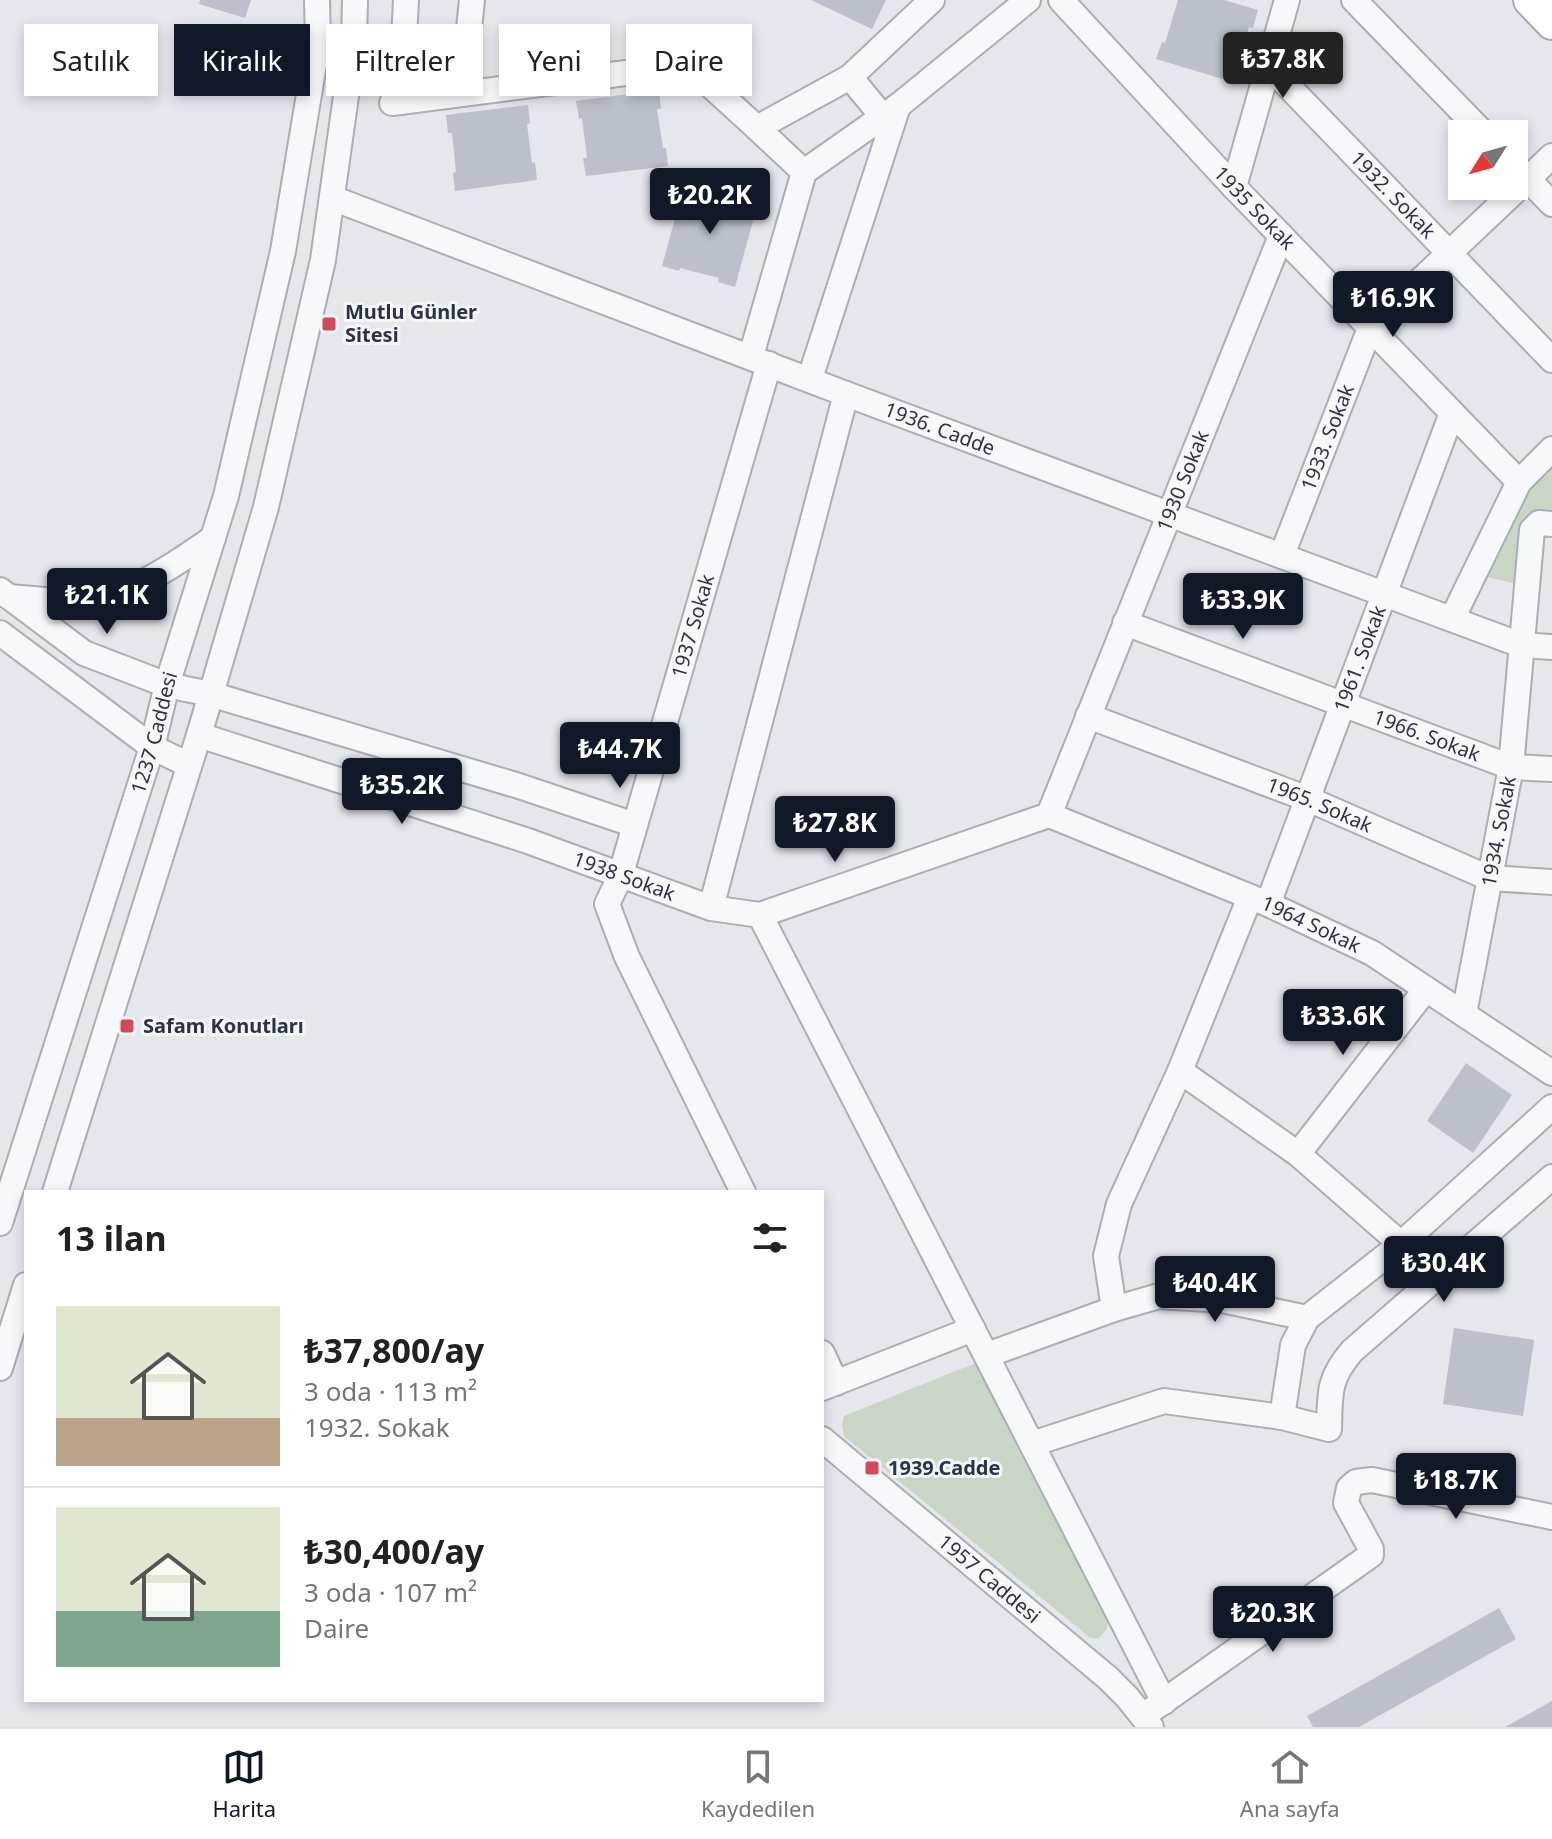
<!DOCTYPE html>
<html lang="tr">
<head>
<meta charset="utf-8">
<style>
  :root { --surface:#fff; --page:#f2f2f2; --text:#222; --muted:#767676; --line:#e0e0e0; --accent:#111827 }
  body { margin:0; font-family:"Noto Sans",sans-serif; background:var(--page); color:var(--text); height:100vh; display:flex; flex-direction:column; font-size:30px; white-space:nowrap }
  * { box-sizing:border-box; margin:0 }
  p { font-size:26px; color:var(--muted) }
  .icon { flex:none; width:44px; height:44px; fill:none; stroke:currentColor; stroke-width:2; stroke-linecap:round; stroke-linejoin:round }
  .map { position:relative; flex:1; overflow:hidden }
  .details { position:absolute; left:24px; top:1190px; width:800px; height:512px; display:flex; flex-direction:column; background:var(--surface); border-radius:0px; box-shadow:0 4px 12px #0003 }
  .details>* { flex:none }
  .top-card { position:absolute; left:24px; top:24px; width:800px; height:72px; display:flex; gap:16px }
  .needle { width:52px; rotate:233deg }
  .buttons { position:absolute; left:1448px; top:120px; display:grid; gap:16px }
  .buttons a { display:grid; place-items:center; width:80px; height:80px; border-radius:0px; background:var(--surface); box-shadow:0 4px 12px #0003; font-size:40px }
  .price { position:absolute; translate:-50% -68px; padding:0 18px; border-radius:8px; background:var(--accent); color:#fff; font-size:26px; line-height:52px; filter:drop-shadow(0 2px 4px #0008) }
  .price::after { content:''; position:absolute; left:50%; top:48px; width:24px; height:18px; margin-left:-12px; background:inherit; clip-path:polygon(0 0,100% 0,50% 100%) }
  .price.on { background:#222; color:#fff }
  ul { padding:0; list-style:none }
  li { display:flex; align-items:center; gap:24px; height:200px; padding:0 32px }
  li+li { border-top:2px solid var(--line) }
  li span { display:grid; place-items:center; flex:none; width:224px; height:160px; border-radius:0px; color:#555 }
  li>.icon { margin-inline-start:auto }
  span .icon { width:96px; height:96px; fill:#fffc; stroke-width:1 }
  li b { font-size:34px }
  h2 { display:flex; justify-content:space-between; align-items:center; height:96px; padding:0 32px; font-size:34px }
  .pill { padding:0 28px; border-radius:0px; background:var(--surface); box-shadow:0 4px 12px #0003; font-size:28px; line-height:72px }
  .pill.on { background:var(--accent); color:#fff }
  .tabs { display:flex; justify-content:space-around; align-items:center; height:112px; border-top:2px solid var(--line); background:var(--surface); font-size:22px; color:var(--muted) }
  .tabs a { display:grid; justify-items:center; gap:4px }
  .tabs .on { color:var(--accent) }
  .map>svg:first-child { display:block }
  .green { fill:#c9d6c5 }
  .building { fill:#bbc0ca }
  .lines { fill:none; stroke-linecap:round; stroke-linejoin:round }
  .minor-casing { stroke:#a9aeb7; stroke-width:28 }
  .major-casing { stroke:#a3abb8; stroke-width:36 }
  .minor { stroke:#f7f8fa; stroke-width:24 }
  .major { stroke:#fff; stroke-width:32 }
  .poi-dot { fill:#d1495b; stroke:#f4f6f9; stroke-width:3 }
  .labels { text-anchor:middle; stroke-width:6; stroke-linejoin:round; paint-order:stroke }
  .street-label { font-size:20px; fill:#2b3445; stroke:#f4f6f9 }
  .poi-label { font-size:20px; font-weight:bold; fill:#2b3445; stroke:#f4f6f9; text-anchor:start }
</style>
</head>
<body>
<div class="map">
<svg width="1552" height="1727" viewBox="0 0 1552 1727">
  <rect width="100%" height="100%" fill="#e4e7ec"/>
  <g class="green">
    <polygon points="1552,463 1552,515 1522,585 1481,576 1532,483"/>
    <polygon points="978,1362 1110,1618 1106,1630 1098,1639 1089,1637 844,1436 842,1425 844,1416"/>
  </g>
  <g class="building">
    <polygon points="200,0 251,0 245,18 199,4"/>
    <polygon points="811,0 886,0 872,29"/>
    <polygon points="1178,0 1224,0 1258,10 1253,28 1249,27 1238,65 1241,66 1236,83 1156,59 1162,42 1165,43"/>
    <polygon points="659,90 661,109 657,109 663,148 666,148 668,166 586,176 583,158 587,158 582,118 579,119 576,101"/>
    <polygon points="528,105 530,123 527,124 532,163 535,162 537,180 455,191 453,173 456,172 452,133 448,133 446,115"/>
    <polygon points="684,186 701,191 700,194 739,205 740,201 757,206 735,287 718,282 719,278 680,268 679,271 662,266"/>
    <polygon points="1466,1063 1512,1095 1473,1153 1427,1121"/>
    <polygon points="1454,1328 1534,1340 1523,1416 1443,1404"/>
    <polygon points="1499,1608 1516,1639 1359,1727 1313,1727 1307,1716"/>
    <polygon points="1552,1701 1552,1727 1505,1727"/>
  </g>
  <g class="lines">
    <defs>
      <g id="minor">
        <path id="s1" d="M1061,0L1234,187L1519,482"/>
        <polyline points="1354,0 1484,134"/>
        <path id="s2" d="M1268,65L1552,360"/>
        <polyline points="850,77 882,116"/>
        <polyline points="462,94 472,0"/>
        <polyline points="401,102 406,0"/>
        <polyline points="392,103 688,65 757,128 850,77 932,0"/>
        <polyline points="757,128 804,172"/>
        <polyline points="1514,165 1552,204"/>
        <polyline points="1234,187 1287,0"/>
        <path id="s3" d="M332,198L846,394L1521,645L1552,647"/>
        <polyline points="751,356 804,172 898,106 1028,0"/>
        <polyline points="810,378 898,106"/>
        <path id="s4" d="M1282,555L1370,328L1552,156"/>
        <polyline points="0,590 84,653 167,685 210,694 519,786 635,825"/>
        <path d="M9,597C27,598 46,601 65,601C122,602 169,569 213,538"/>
        <polyline points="1452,619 1519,482 1552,449"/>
        <path id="s5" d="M1125,623L1511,767L1552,769"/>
        <polyline points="0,633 152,747 189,765"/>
        <path id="s6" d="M1088,716L1308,799L1489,878L1552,882"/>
        <path id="s7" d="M199,735L528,841L711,908L760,915L1049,815"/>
        <path id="s8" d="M1049,815L1281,236"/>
        <path id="s9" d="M1049,815L1268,904L1372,953L1552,1073"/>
        <path id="s10" d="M1268,904L1452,413"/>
        <polyline points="711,908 846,394"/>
        <polyline points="760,915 1164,1702"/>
        <path id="s11" d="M1464,1014L1511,767L1532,530L1539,523L1552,524"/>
        <polyline points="1180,1071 1298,1154 1401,1244 1552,1107"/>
        <polyline points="1298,1154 1426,989"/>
        <polyline points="55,1192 199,735 266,507 323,260 354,39 355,0"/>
        <path id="s12" d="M743,1192L627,957L607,904L620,877L769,364"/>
        <path id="s13" d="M0,1223L152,747L167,685L226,496L283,251L318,40L317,0"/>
        <polyline points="1114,1309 1106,1256 1119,1204 1180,1071 1250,897"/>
        <polyline points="822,1353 836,1383"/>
        <polyline points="987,1355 1114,1309 1159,1296 1222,1300 1307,1318 1401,1244"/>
        <polyline points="0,1368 26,1285"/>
        <polyline points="822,1388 973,1329"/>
        <path d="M1282,1417L1329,1429C1330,1393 1328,1379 1352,1351L1552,1177"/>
        <path id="s14" d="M822,1439L1108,1678L1127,1697L1151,1727"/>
        <polyline points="1032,1444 1164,1401 1282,1417 1293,1345 1307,1318"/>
        <polyline points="1143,1716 1371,1555 1371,1549 1346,1503 1349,1488 1356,1482 1372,1480 1552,1517"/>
      </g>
      <polyline id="major" points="1530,0 1552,23"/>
    </defs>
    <use href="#minor" class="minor-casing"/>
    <use href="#major" class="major-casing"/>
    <use href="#minor" class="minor"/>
    <use href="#major" class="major"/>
  </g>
  <g class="poi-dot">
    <rect x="321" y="316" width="16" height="16" rx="4"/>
    <rect x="119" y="1018" width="16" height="16" rx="4"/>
    <rect x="864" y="1460" width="16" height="16" rx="4"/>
  </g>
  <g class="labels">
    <g class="street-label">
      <text dy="7" stroke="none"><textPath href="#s2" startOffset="180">1932. Sokak</textPath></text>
      <text dy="7" stroke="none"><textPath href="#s1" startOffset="284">1935 Sokak</textPath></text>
      <text dy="7" stroke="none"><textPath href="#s3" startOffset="650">1936. Cadde</textPath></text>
      <text dy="7" stroke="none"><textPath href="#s4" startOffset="126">1933. Sokak</textPath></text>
      <text dy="7" stroke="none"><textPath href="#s8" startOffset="360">1930 Sokak</textPath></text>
      <text dy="7" stroke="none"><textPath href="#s12" startOffset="610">1937 Sokak</textPath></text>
      <text dy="7" stroke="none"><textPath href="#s10" startOffset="262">1961. Sokak</textPath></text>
      <text dy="7" stroke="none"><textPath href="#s13" startOffset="514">1237 Caddesi</textPath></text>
      <text dy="7" stroke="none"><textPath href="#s5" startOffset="322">1966. Sokak</textPath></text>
      <text dy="7" stroke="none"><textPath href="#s6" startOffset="248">1965. Sokak</textPath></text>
      <text dy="7" stroke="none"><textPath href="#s11" startOffset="186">1934. Sokak</textPath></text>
      <text dy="7" stroke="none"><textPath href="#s7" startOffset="448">1938 Sokak</textPath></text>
      <text dy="7" stroke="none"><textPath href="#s9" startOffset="284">1964 Sokak</textPath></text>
      <text dy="7" stroke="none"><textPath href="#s14" startOffset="218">1957 Caddesi</textPath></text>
    </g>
    <g class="poi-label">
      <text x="345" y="319">Mutlu Günler<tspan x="345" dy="23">Sitesi</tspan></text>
      <text x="143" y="1033">Safam Konutları</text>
      <text x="888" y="1475">1939.Cadde</text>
    </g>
  </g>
</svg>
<div class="buttons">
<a><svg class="needle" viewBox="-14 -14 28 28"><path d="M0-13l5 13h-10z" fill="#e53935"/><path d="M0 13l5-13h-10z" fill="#767676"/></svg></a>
</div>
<b class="price on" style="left:1283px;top:100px">₺37.8K</b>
<b class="price" style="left:710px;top:236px">₺20.2K</b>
<b class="price" style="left:1393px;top:339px">₺16.9K</b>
<b class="price" style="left:107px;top:636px">₺21.1K</b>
<b class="price" style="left:1243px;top:641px">₺33.9K</b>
<b class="price" style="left:620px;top:790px">₺44.7K</b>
<b class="price" style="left:402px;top:826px">₺35.2K</b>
<b class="price" style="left:835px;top:864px">₺27.8K</b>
<b class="price" style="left:1343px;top:1057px">₺33.6K</b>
<b class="price" style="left:1444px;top:1304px">₺30.4K</b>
<b class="price" style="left:1215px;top:1324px">₺40.4K</b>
<b class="price" style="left:1456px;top:1521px">₺18.7K</b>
<b class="price" style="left:1273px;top:1654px">₺20.3K</b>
<div class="top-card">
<a class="pill">Satılık</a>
<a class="pill on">Kiralık</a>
<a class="pill">Filtreler</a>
<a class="pill">Yeni</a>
<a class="pill">Daire</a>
</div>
<section class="details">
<h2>13 ilan<svg class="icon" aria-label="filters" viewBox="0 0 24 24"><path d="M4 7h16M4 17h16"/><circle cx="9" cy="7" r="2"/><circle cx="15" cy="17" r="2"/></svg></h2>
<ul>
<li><span style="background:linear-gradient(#dfe7d0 70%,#b9a48a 0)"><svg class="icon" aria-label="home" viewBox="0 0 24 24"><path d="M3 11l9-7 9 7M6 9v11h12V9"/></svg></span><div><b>₺37,800/ay</b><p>3 oda · 113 m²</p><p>1932. Sokak</p></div></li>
<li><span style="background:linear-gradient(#dfe7d0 65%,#7fa58c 0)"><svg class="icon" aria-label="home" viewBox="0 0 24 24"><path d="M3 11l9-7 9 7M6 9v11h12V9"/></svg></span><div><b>₺30,400/ay</b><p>3 oda · 107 m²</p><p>Daire</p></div></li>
</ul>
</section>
</div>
<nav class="tabs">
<a class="on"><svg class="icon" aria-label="map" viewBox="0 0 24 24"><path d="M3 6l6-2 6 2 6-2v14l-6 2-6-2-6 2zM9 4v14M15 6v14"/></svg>Harita</a>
<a><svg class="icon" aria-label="saved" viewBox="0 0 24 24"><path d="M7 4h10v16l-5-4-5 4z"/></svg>Kaydedilen</a>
<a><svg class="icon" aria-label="home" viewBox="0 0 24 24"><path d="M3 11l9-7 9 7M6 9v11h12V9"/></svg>Ana sayfa</a>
</nav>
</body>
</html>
